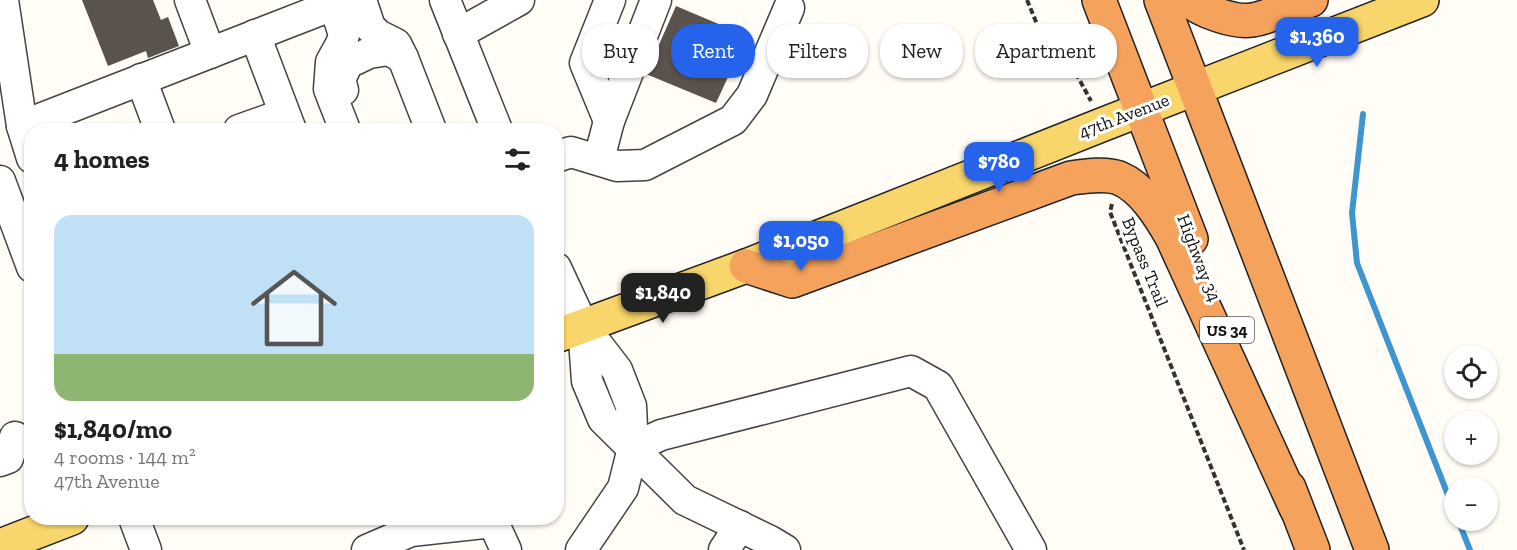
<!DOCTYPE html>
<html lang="en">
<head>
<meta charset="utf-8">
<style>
  :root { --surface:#fff; --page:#f6f6f6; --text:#222; --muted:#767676; --line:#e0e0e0; --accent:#2563eb }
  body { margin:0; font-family:"Zilla Slab",serif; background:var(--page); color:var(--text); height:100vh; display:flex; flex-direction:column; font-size:22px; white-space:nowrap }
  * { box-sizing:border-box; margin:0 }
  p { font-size:20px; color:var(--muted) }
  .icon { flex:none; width:33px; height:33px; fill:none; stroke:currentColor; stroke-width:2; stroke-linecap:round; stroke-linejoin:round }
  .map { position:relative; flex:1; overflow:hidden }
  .sheet { position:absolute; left:24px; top:123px; width:540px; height:402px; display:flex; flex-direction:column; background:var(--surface); border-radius:24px; box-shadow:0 2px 4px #0004 }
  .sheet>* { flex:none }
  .hud { position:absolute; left:582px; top:24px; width:570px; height:54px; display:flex; gap:12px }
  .controls { position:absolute; left:1444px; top:345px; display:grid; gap:12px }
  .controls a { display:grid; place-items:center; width:54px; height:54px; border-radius:50%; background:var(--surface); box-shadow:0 2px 4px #0004; font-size:30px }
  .price { position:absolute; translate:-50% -51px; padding:0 14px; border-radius:12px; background:var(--accent); color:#fff; font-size:20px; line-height:39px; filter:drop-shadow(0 2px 3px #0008) }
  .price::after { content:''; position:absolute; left:50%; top:36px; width:18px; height:14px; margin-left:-9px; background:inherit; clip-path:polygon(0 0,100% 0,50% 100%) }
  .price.active { background:#222; color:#fff }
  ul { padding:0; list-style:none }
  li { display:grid; align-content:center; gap:12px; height:318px; padding:0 30px }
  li+li { border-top:2px solid var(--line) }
  li span { display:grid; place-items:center; height:186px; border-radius:18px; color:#555 }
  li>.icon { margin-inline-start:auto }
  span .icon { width:108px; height:108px; fill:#fffc; stroke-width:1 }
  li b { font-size:26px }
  h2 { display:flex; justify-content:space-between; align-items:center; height:72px; padding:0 30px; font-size:26px }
  .chip { padding:0 21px; border-radius:24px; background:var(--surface); box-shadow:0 2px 4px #0004; font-size:21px; line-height:54px }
  .chip.active { background:var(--accent); color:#fff }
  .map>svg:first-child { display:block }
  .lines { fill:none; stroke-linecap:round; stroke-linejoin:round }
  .stream { stroke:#3f96cf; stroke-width:6 }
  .building { fill:#5a524d }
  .minor-casing { stroke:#444; stroke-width:33 }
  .major-casing { stroke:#222; stroke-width:36 }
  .highway-casing { stroke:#222; stroke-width:36 }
  .path { stroke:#333; stroke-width:4; stroke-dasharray:6 3; stroke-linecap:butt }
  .minor { stroke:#fff; stroke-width:30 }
  .major { stroke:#f9d66b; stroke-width:33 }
  .highway { stroke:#f5a25d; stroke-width:33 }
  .labels { text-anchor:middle; stroke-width:6; stroke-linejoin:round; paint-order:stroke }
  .shield { fill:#fff; stroke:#585858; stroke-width:1.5 }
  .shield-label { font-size:16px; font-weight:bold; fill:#111 }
  .street-label { font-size:18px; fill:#111; stroke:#fff }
</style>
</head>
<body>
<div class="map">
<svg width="1517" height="550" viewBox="0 0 1517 550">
  <rect width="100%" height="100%" fill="#fffdf5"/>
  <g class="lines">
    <g class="stream">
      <polyline points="1363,114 1352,213 1357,263 1455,513"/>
      <polyline points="1458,520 1470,550"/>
    </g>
  </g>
  <g class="building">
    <polygon points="82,0 153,0 161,20 168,17 179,46 148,58 146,51 108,66"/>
    <polygon points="676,6 747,36 716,103 646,74"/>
    <polygon points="617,28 625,32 615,58 607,55"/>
  </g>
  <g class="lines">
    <defs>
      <g id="minor">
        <polyline points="3,0 22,126 32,158"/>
        <polyline points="190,0 210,53"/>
        <polyline points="361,0 370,27 378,35 396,44 403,58 431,130"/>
        <polyline points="445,0 497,130"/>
        <polyline points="334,4 344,35 341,44 331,62 329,89 345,130"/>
        <polyline points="458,34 519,0"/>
        <polyline points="255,35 291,130"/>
        <polyline points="141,79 160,130"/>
        <polyline points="343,90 340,79 348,63 369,53 389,50 403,58"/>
        <polyline points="609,121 585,63 610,0"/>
        <polyline points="22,126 346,0"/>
        <polyline points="239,130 284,114"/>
        <polyline points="556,157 571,152 617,166 645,165 733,120 752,95 789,8"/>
        <polyline points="599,159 609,121 656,0"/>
        <polyline points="0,181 32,267"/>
        <polyline points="556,268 583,326 617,370 631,406 633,448 623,488 581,550"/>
        <polyline points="583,326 587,381 603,419 685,500 770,541 785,550"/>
        <polyline points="633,448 661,435 911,371 938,386 1031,550"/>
        <polyline points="0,461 8,458 15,437"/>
        <polyline points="134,518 146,550"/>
        <polyline points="367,550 411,531 493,522 506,550"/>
        <polyline points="724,550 740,526"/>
      </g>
      <g id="major">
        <polyline points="556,336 746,266 1104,124 1422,0"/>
        <polyline points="0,546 72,518"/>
      </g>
      <g id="highway">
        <polyline points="1099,0 1191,239"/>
        <polyline points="1161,0 1372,550"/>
        <path d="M1189,0C1201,11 1235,23 1252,20C1271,17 1292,6 1311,0"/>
        <path d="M746,266L792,281L1071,178C1086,176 1105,173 1119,178C1143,188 1160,216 1172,237L1296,508"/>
        <polyline points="1289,488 1313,550"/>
      </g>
    </defs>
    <use href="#minor" class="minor-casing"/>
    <use href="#major" class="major-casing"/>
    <use href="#highway" class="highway-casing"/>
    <g class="path">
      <polyline points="1027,0 1044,41 1073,68 1091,101"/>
      <polyline points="1112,204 1110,212 1244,550"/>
    </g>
    <use href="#minor" class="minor"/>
    <use href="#major" class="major"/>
    <use href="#highway" class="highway"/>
  </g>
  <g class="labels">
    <rect class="shield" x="1200" y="317" width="54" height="26" rx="4.5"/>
    <g class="shield-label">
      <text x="1227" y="336">US 34</text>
    </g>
    <g class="street-label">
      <text transform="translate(1124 116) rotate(-21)" y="6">47th Avenue</text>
      <text transform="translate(1199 258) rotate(69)" y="6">Highway 34</text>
      <text transform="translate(1145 262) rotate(68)" y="6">Bypass Trail</text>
    </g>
  </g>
</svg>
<div class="controls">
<a><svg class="icon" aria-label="locate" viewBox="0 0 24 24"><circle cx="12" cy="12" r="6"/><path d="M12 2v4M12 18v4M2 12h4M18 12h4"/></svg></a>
<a>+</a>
<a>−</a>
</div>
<b class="price" style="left:1317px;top:68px">$1,360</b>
<b class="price" style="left:999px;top:193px">$780</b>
<b class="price" style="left:801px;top:272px">$1,050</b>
<b class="price active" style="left:663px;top:324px">$1,840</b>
<div class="hud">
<a class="chip">Buy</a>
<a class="chip active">Rent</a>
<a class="chip">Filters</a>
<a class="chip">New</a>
<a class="chip">Apartment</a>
</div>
<section class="sheet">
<h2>4 homes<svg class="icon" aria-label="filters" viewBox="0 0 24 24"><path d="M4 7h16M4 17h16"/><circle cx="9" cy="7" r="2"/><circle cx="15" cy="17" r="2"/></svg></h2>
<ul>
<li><span style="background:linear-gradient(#bfe0f5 75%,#8fb573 0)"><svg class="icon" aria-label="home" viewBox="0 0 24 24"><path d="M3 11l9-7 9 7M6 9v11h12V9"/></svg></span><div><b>$1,840/mo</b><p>4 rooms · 144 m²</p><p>47th Avenue</p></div></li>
</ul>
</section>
</div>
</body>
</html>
